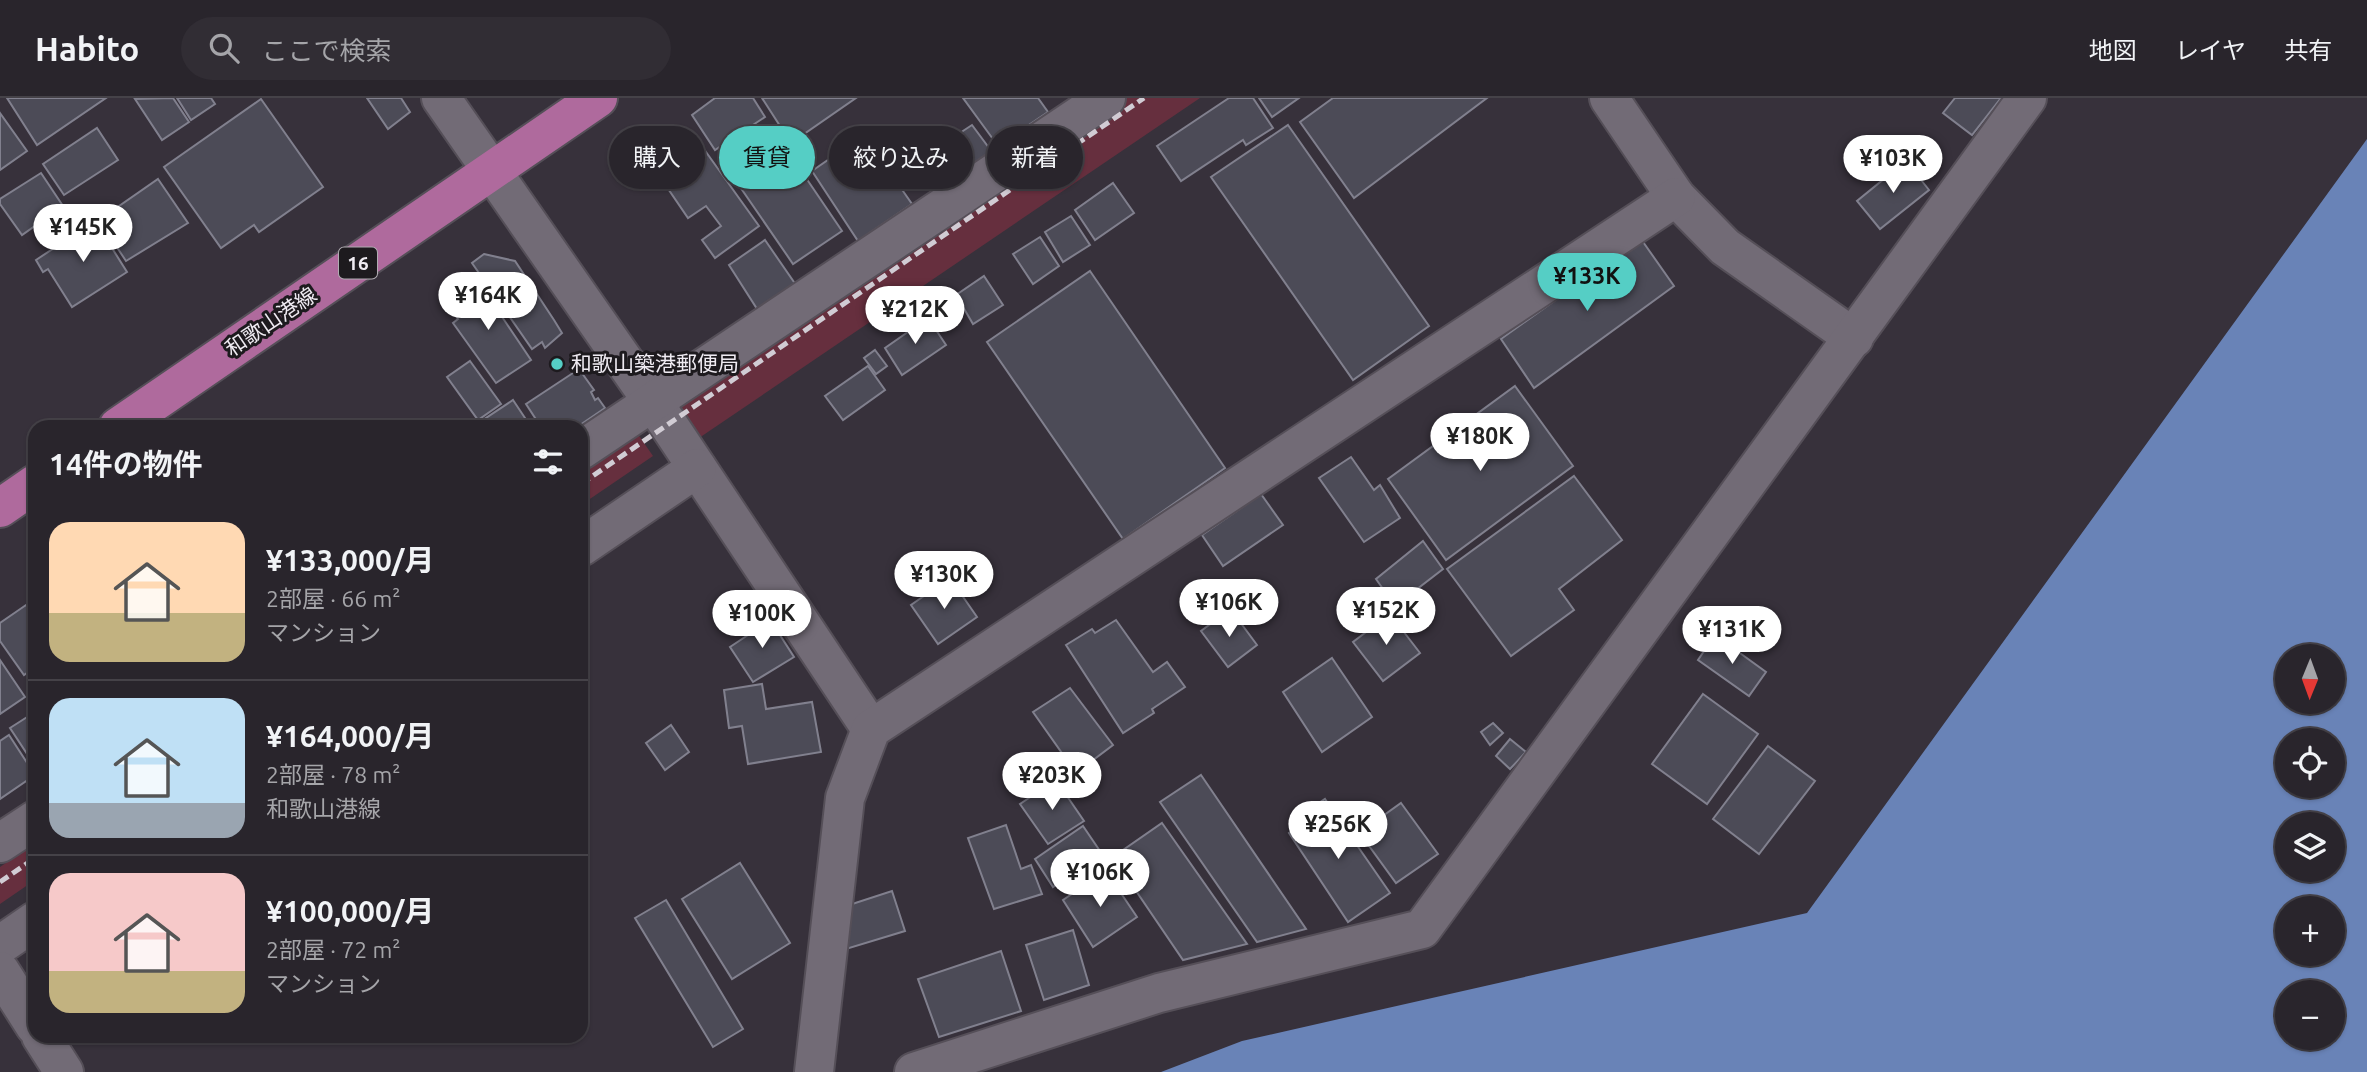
<!DOCTYPE html>
<html lang="ja">
<head>
<meta charset="utf-8">
<style>
  :root { --surface:#29252c; --page:#312d34; --text:#f1f3f6; --muted:#a5a5a9; --line:#454248; --accent:#55cec5 }
  body { margin:0; font-family:Ubuntu,"Noto Sans JP",sans-serif; background:var(--page); color:var(--text); height:100vh; display:flex; flex-direction:column; font-size:26px; white-space:nowrap }
  * { box-sizing:border-box; margin:0 }
  p { font-size:23px; color:var(--muted) }
  .icon { flex:none; width:38px; height:38px; fill:none; stroke:currentColor; stroke-width:2; stroke-linecap:round; stroke-linejoin:round }
  .map { position:relative; flex:1; overflow:hidden }
  .details { position:absolute; left:28px; top:322px; width:560px; height:623px; display:flex; flex-direction:column; background:var(--surface); border-radius:21px; box-shadow:0 2px 5px #0004,0 0 0 2px var(--line) }
  .details>* { flex:none }
  .hud { position:absolute; left:609px; top:28px; width:665px; height:63px; display:flex; gap:14px }
  .needle { width:46px; rotate:181deg }
  .controls { position:absolute; left:2275px; top:546px; display:grid; gap:14px }
  .controls a { display:grid; place-items:center; width:70px; height:70px; border-radius:50%; background:var(--surface); box-shadow:0 2px 5px #0004,0 0 0 2px var(--line); font-size:35px }
  .price { position:absolute; translate:-50% -60px; padding:0 16px; border-radius:24px; background:#fff; color:#222; font-size:23px; line-height:46px; filter:drop-shadow(0 2px 4px #0008) }
  .price::after { content:''; position:absolute; left:50%; top:42px; width:21px; height:16px; margin-left:-10px; background:inherit; clip-path:polygon(0 0,100% 0,50% 100%) }
  .price.current { background:var(--accent); color:#111 }
  ul { padding:0; list-style:none }
  li { display:flex; align-items:center; gap:21px; height:175px; padding:0 21px }
  li+li { border-top:2px solid var(--line) }
  li span { display:grid; place-items:center; flex:none; width:196px; height:140px; border-radius:21px; color:#555 }
  li>.icon { margin-inline-start:auto }
  span .icon { width:84px; height:84px; fill:#fffc; stroke-width:1 }
  li b { font-size:30px }
  h2 { display:flex; justify-content:space-between; align-items:center; height:84px; padding:0 21px; font-size:30px }
  .tag { padding:0 24px; border-radius:32px; background:var(--surface); box-shadow:0 2px 5px #0004,0 0 0 2px var(--line); font-size:24px; line-height:63px }
  .tag.current { background:var(--accent); color:#111 }
  header { display:flex; align-items:center; gap:42px; box-sizing:border-box; height:98px; padding:0 35px; background:var(--surface); border-bottom:2px solid var(--line) }
  header strong { font-size:33px }
  nav { display:flex; gap:38px; margin-inline-start:auto; font-size:24px }
  .search { width:490px; height:63px; background:var(--page); display:flex; align-items:center; gap:18px; box-sizing:border-box; padding:0 24px; border-radius:38px; color:var(--muted); font-size:26px }
  .map>svg:first-child { display:block }
  .green { fill:#662f3e }
  .water { fill:#6983b7; fill-rule:evenodd }
  .building { fill:#4c4b57; stroke:#81808e; stroke-width:2 }
  .lines { fill:none; stroke-linecap:round; stroke-linejoin:round }
  .minor-casing { stroke:#554f58; stroke-width:42 }
  .major-casing { stroke:#554f58; stroke-width:42 }
  .minor { stroke:#726b76; stroke-width:38 }
  .major { stroke:#af6a9d; stroke-width:38 }
  .rail { stroke:#d1ccd4; stroke-width:5; stroke-dasharray:10 5; stroke-linecap:butt }
  .poi-dot { fill:#55cec5; stroke:#1d1a1e; stroke-width:2.5 }
  .labels { text-anchor:middle; stroke-width:6; stroke-linejoin:round; paint-order:stroke }
  .shield { fill:#1d1a1e; stroke:#b0acb2; stroke-width:2 }
  .shield-label { font-size:19px; font-weight:bold; fill:#efebf2 }
  .street-label { font-size:21px; fill:#efebf2; stroke:#1d1a1e }
  .poi-label { font-size:21px; fill:#efebf2; stroke:#1d1a1e; text-anchor:start }
</style>
</head>
<body>
<header>
<strong>Habito</strong>
<div class="search"><svg class="icon" aria-label="search" viewBox="0 0 24 24"><circle cx="10" cy="10" r="6"/><path d="M15 15l6 6"/></svg>ここで検索</div>
<nav><a>地図</a><a>レイヤ</a><a>共有</a></nav>
</header>
<div class="map">
<svg width="2367" height="974" viewBox="0 0 2367 974">
  <rect width="100%" height="100%" fill="#37313b"/>
  <g class="green">
    <polygon points="1122,0 1200,0 699,340 673,304"/>
    <polygon points="635,332 653,358 581,407 581,370"/>
    <polygon points="35,745 35,782 0,806 0,769"/>
  </g>
  <path class="water" d="M2367,41V974H1161L1242,943L1807,815ZM2287,558H2333V604H2287ZM2287,642H2333V688H2287ZM2287,726H2333V772H2287ZM2287,810H2333V856H2287ZM2287,894H2333V940H2287Z"/>
  <g class="building">
    <polygon points="7,0 106,0 37,47"/>
    <polygon points="173,0 189,24 162,42 135,1"/>
    <polygon points="177,0 211,0 215,6 191,22"/>
    <polygon points="367,0 401,0 410,14 388,31"/>
    <polygon points="715,0 753,0 765,19 715,52 692,17"/>
    <polygon points="762,0 856,0 791,45"/>
    <polygon points="963,0 1038,0 1048,14 998,48"/>
    <polygon points="1229,0 1253,0 1273,30 1246,47 1243,42 1181,83 1157,48"/>
    <polygon points="1259,0 1299,0 1272,19"/>
    <polygon points="1333,0 1487,0 1354,100 1300,24"/>
    <polygon points="1955,0 2001,0 1972,37 1943,15"/>
    <polygon points="261,1 323,89 259,134 254,127 221,150 164,69"/>
    <polygon points="0,15 27,53 0,72"/>
    <polygon points="972,27 992,54 943,87 925,58"/>
    <polygon points="1288,27 1429,228 1353,282 1211,79"/>
    <polygon points="97,30 118,62 64,97 43,66"/>
    <polygon points="864,37 912,106 858,143 812,73"/>
    <polygon points="701,47 759,128 715,160 702,142 721,128 706,108 688,120 658,76"/>
    <polygon points="785,49 842,133 793,166 736,83"/>
    <polygon points="1906,63 1929,92 1880,131 1857,103"/>
    <polygon points="41,75 63,108 22,137 0,106 0,101"/>
    <polygon points="158,81 188,125 126,163 99,122"/>
    <polygon points="1113,85 1134,115 1095,142 1075,112"/>
    <polygon points="1071,118 1090,147 1063,164 1045,134"/>
    <polygon points="95,123 127,174 72,209 48,171 43,174 36,162"/>
    <polygon points="1040,139 1059,168 1033,186 1013,156"/>
    <polygon points="1641,141 1674,188 1534,290 1501,241"/>
    <polygon points="765,142 796,187 759,214 729,167"/>
    <polygon points="484,156 515,163 554,222 562,235 545,250 542,244 532,251 472,165"/>
    <polygon points="1090,173 1225,370 1123,441 987,244"/>
    <polygon points="474,177 531,262 496,285 453,225 458,221 451,211 465,202 456,189"/>
    <polygon points="984,178 1003,207 973,226 956,197"/>
    <polygon points="928,220 946,247 902,277 885,250"/>
    <polygon points="875,252 887,268 876,276 864,260"/>
    <polygon points="470,263 501,306 478,322 447,279"/>
    <polygon points="868,268 885,292 843,322 825,298"/>
    <polygon points="579,271 594,292 591,294 595,302 598,300 605,310 577,329 541,329 526,306"/>
    <polygon points="1515,288 1573,368 1446,462 1388,381"/>
    <polygon points="513,302 531,329 478,329 477,326"/>
    <polygon points="1351,359 1374,392 1380,387 1400,420 1364,444 1319,380"/>
    <polygon points="1574,378 1622,442 1559,491 1574,512 1511,558 1447,471"/>
    <polygon points="1261,396 1283,427 1223,468 1202,437"/>
    <polygon points="1423,443 1443,471 1395,508 1376,481"/>
    <polygon points="950,480 977,519 938,546 911,507"/>
    <polygon points="26,507 35,519 35,569 24,577 0,543 0,525"/>
    <polygon points="1228,513 1238,526 1240,524 1257,547 1228,569 1201,533"/>
    <polygon points="1390,516 1420,555 1383,583 1353,544"/>
    <polygon points="769,520 794,559 753,584 730,549 754,533 751,529"/>
    <polygon points="1116,522 1153,574 1167,564 1185,589 1152,611 1154,615 1123,635 1066,547 1092,531 1095,535"/>
    <polygon points="1715,537 1766,574 1749,598 1698,562"/>
    <polygon points="1332,560 1372,619 1322,654 1283,594"/>
    <polygon points="0,562 25,599 0,616"/>
    <polygon points="762,586 766,611 812,604 821,654 748,666 742,628 729,630 724,592"/>
    <polygon points="1070,590 1113,647 1076,675 1033,614"/>
    <polygon points="1703,596 1758,636 1707,706 1652,666"/>
    <polygon points="35,614 35,668 10,630"/>
    <polygon points="1493,625 1503,635 1490,647 1481,634"/>
    <polygon points="671,627 689,654 665,672 646,645"/>
    <polygon points="9,637 35,677 0,701 0,643"/>
    <polygon points="1510,641 1526,654 1510,671 1496,658"/>
    <polygon points="1768,648 1815,683 1759,756 1713,721"/>
    <polygon points="1201,677 1306,831 1257,844 1160,704"/>
    <polygon points="1056,682 1084,723 1048,746 1020,706"/>
    <polygon points="1325,701 1390,795 1348,824 1289,735 1305,724 1301,717"/>
    <polygon points="1401,705 1438,756 1396,785 1364,741 1384,727 1380,720"/>
    <polygon points="1162,725 1247,846 1183,862 1113,759"/>
    <polygon points="1006,727 1021,771 1031,767 1042,796 994,811 968,740"/>
    <polygon points="1083,728 1102,756 1053,789 1035,761"/>
    <polygon points="740,765 790,845 732,881 682,801"/>
    <polygon points="1106,773 1137,819 1093,849 1063,802"/>
    <polygon points="892,793 905,833 846,851 846,808"/>
    <polygon points="666,802 743,931 713,949 635,820"/>
    <polygon points="1073,832 1089,887 1044,902 1026,847"/>
    <polygon points="1001,853 1021,913 939,939 918,881"/>
  </g>
  <g class="lines">
    <defs>
      <g id="minor">
        <polyline points="441,0 668,326 871,631"/>
        <polyline points="1609,0 1676,99 1725,149 1854,240"/>
        <polyline points="581,352 1106,0"/>
        <polyline points="581,449 697,370"/>
        <polyline points="0,745 35,722"/>
        <polyline points="0,847 35,823"/>
        <polyline points="0,873 35,928"/>
        <polyline points="41,938 64,974"/>
        <polyline points="814,974 845,700 871,631 1676,99"/>
        <polyline points="914,974 1159,895 1422,831 2027,0"/>
      </g>
      <g id="major">
        <polyline points="118,329 598,0"/>
        <polyline points="0,410 35,386"/>
      </g>
    </defs>
    <use href="#minor" class="minor-casing"/>
    <use href="#major" class="major-casing"/>
    <use href="#minor" class="minor"/>
    <use href="#major" class="major"/>
    <g class="rail">
      <polyline points="581,386 1144,0"/>
      <polyline points="0,784 35,760"/>
    </g>
  </g>
  <circle class="poi-dot" cx="557" cy="266" r="7"/>
  <g class="labels">
    <rect class="shield" x="339" y="149.5" width="38" height="31" rx="5"/>
    <g class="shield-label">
      <text x="358" y="172">16</text>
    </g>
    <g class="street-label">
      <text transform="translate(271 224) rotate(-34)" y="7">和歌山港線</text>
    </g>
    <g class="poi-label">
      <text x="571" y="273">和歌山築港郵便局</text>
    </g>
  </g>
</svg>
<div class="controls">
<a><svg class="needle" viewBox="-14 -14 28 28"><path d="M0-13l5 13h-10z" fill="#e53935"/><path d="M0 13l5-13h-10z" fill="#a5a5a9"/></svg></a>
<a><svg class="icon" aria-label="locate" viewBox="0 0 24 24"><circle cx="12" cy="12" r="6"/><path d="M12 2v4M12 18v4M2 12h4M18 12h4"/></svg></a>
<a><svg class="icon" aria-label="layers" viewBox="0 0 24 24"><path d="M12 4l9 5-9 5-9-5zM3 14l9 5 9-5"/></svg></a>
<a>+</a>
<a>−</a>
</div>
<b class="price" style="left:1893px;top:97px">¥103K</b>
<b class="price" style="left:83px;top:166px">¥145K</b>
<b class="price current" style="left:1587px;top:215px">¥133K</b>
<b class="price" style="left:488px;top:234px">¥164K</b>
<b class="price" style="left:915px;top:248px">¥212K</b>
<b class="price" style="left:1480px;top:375px">¥180K</b>
<b class="price" style="left:944px;top:513px">¥130K</b>
<b class="price" style="left:1229px;top:541px">¥106K</b>
<b class="price" style="left:1386px;top:549px">¥152K</b>
<b class="price" style="left:762px;top:552px">¥100K</b>
<b class="price" style="left:1732px;top:568px">¥131K</b>
<b class="price" style="left:1052px;top:714px">¥203K</b>
<b class="price" style="left:1338px;top:763px">¥256K</b>
<b class="price" style="left:1100px;top:811px">¥106K</b>
<div class="hud">
<a class="tag">購入</a>
<a class="tag current">賃貸</a>
<a class="tag">絞り込み</a>
<a class="tag">新着</a>
</div>
<section class="details">
<h2>14件の物件<svg class="icon" aria-label="filters" viewBox="0 0 24 24"><path d="M4 7h16M4 17h16"/><circle cx="9" cy="7" r="2"/><circle cx="15" cy="17" r="2"/></svg></h2>
<ul>
<li><span style="background:linear-gradient(#ffd9b3 65%,#c2b280 0)"><svg class="icon" aria-label="home" viewBox="0 0 24 24"><path d="M3 11l9-7 9 7M6 9v11h12V9"/></svg></span><div><b>¥133,000/月</b><p>2部屋 · 66 m²</p><p>マンション</p></div></li>
<li><span style="background:linear-gradient(#bfe0f5 75%,#9aa5b1 0)"><svg class="icon" aria-label="home" viewBox="0 0 24 24"><path d="M3 11l9-7 9 7M6 9v11h12V9"/></svg></span><div><b>¥164,000/月</b><p>2部屋 · 78 m²</p><p>和歌山港線</p></div></li>
<li><span style="background:linear-gradient(#f6c9c9 70%,#c2b280 0)"><svg class="icon" aria-label="home" viewBox="0 0 24 24"><path d="M3 11l9-7 9 7M6 9v11h12V9"/></svg></span><div><b>¥100,000/月</b><p>2部屋 · 72 m²</p><p>マンション</p></div></li>
</ul>
</section>
</div>
</body>
</html>
